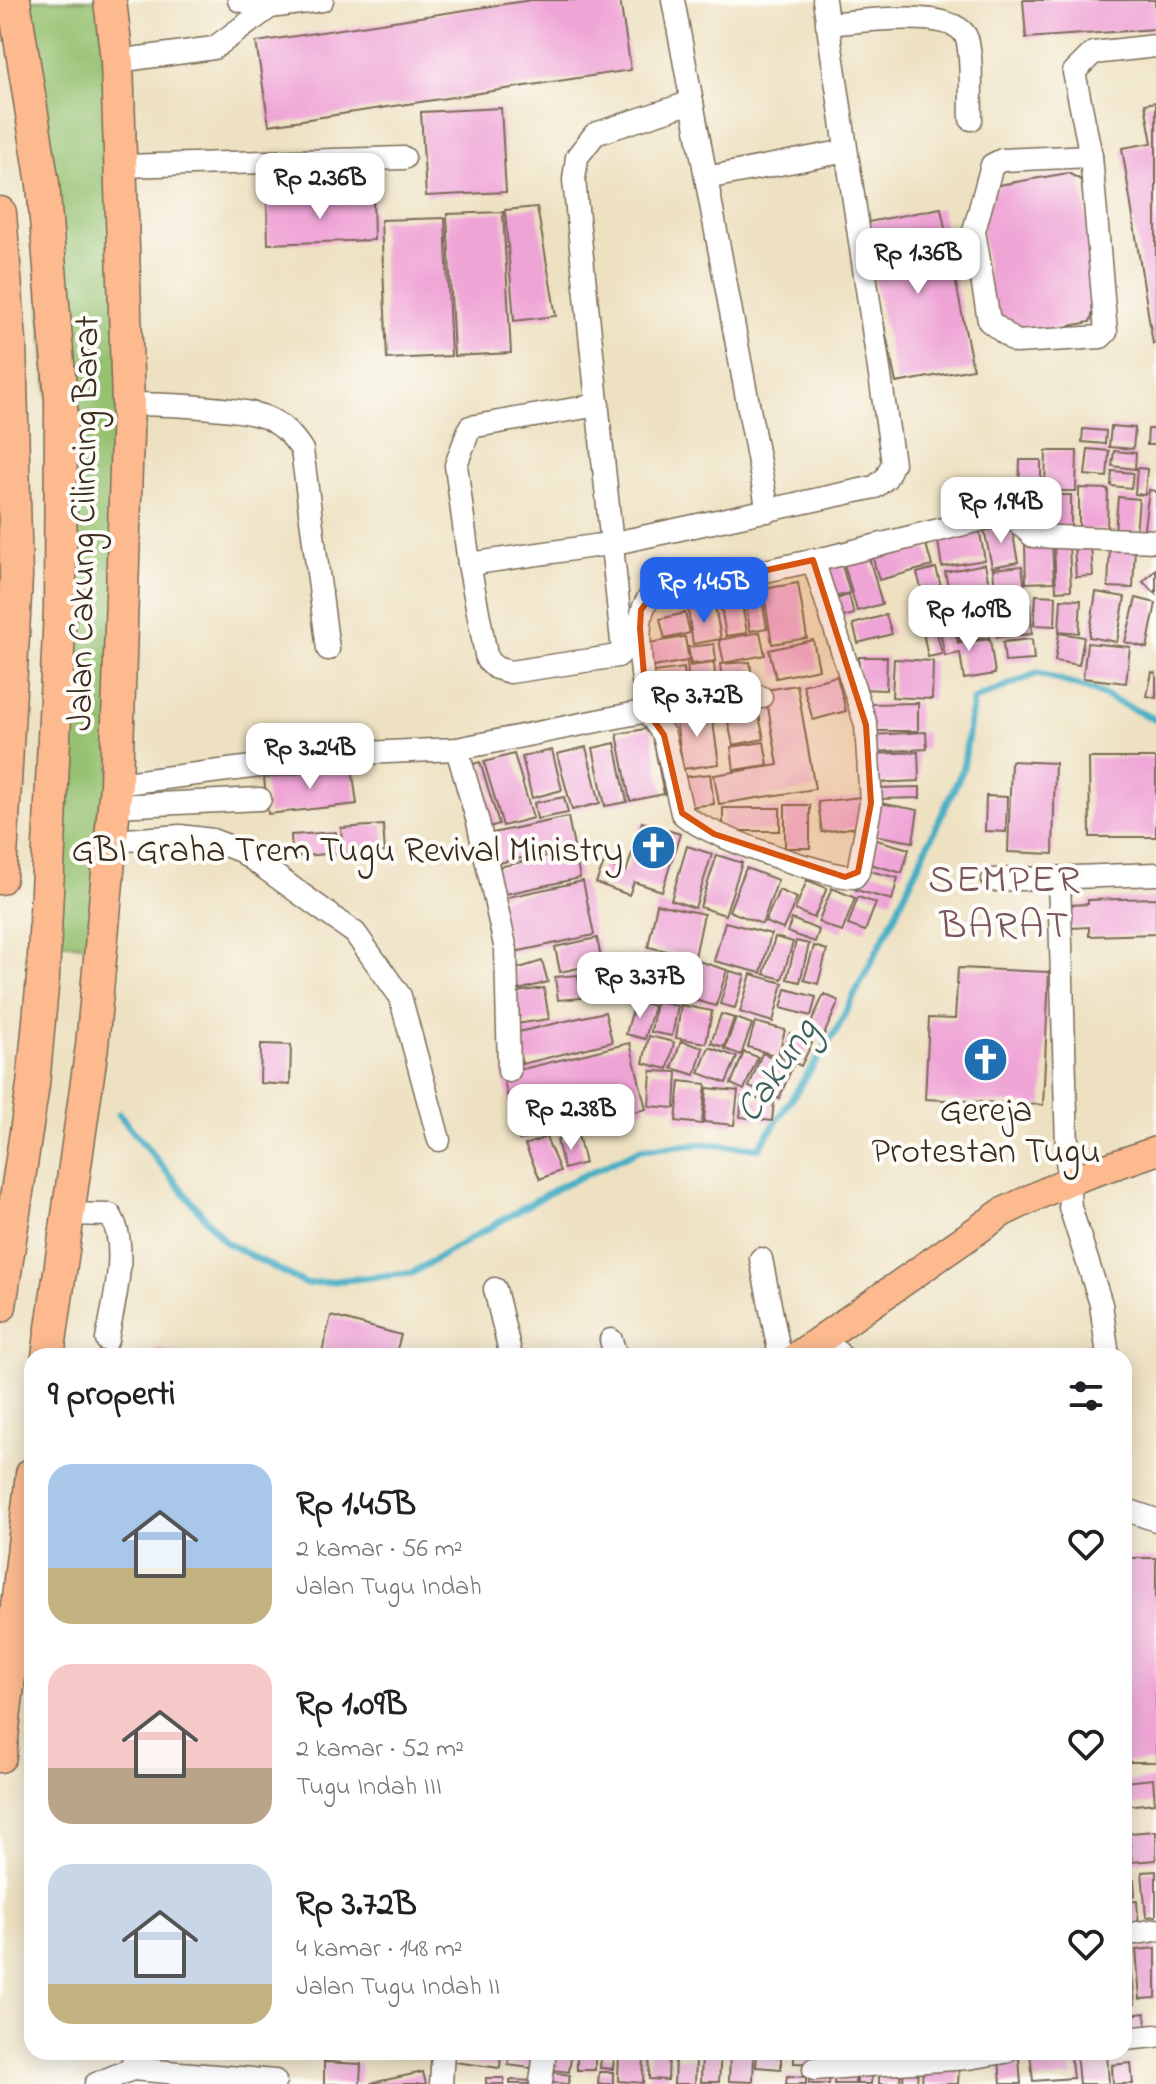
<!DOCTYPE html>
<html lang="id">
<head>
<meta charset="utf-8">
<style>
  :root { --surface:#fff; --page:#f2f2f2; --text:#202124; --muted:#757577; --accent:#2563eb }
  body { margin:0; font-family:"Indie Flower",sans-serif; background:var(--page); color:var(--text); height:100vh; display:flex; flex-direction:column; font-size:30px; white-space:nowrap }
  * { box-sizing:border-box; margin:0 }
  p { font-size:26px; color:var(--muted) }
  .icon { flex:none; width:44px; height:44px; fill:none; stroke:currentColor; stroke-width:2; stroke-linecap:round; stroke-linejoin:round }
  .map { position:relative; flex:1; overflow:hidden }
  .side { position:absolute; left:24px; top:1348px; width:1108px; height:712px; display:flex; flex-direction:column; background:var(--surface); border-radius:24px; box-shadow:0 4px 20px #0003 }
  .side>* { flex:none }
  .price { position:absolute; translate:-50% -68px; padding:0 18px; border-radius:16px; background:#fff; color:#222; font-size:26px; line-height:52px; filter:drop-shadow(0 2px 4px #0008) }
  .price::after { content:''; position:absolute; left:50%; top:48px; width:24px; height:18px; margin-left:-12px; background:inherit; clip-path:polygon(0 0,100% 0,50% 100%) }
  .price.selected { background:var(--accent); color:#fff }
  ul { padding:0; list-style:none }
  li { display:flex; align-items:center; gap:24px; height:200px; padding:0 24px }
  li span { display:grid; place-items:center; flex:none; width:224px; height:160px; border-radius:24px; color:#555 }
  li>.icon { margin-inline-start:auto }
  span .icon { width:96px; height:96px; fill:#fffc; stroke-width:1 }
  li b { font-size:34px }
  h2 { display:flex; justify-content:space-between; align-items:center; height:96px; padding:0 24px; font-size:34px }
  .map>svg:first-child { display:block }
  .grass { fill:#95c16f; stroke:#687646; stroke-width:2 }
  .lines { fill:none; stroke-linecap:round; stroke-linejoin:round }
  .stream { stroke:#45aec4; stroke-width:7 }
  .building { fill:#efa4d6 }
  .minor-casing { stroke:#7a6a57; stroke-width:25 }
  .major-casing { stroke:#7a6a57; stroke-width:31 }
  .highway-casing { stroke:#7a6a57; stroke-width:35 }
  .minor { stroke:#fff; stroke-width:22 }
  .major { stroke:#fcba8e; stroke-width:28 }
  .highway { stroke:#fcba8e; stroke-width:32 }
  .marked { fill:#d7540e; fill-opacity:0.2; stroke:#d7540e; stroke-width:6; stroke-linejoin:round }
  .labels { text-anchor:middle; stroke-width:8; stroke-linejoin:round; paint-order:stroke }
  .street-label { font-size:36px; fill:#3b2a1e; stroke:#fdfcf7 }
  .poi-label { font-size:36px; fill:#3b2a1e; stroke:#fdfcf7; text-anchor:end }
  .water-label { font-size:38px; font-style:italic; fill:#3f5f60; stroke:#fdfcf7 }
  .quarter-label { font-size:40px; letter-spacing:2px; fill:#7a555e; stroke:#fdfcf7 }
</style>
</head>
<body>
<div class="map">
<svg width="1156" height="2084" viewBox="0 0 1156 2084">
  <rect width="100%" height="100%" fill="#fdfcf7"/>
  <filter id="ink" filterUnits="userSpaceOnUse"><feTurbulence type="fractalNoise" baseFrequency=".0125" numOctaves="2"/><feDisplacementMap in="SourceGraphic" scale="16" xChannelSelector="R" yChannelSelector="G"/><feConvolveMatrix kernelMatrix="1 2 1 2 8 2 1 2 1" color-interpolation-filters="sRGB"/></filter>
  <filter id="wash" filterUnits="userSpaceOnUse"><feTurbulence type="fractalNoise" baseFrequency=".006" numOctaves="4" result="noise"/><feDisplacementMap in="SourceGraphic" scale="32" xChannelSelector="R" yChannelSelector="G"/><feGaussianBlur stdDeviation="1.8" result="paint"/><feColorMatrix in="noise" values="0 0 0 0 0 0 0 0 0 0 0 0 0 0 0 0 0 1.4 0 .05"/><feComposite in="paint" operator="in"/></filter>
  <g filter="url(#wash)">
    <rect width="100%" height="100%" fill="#eee1c1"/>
    <polygon class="grass" points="14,0 110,0 128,404 102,948 46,940 60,541"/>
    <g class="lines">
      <polyline class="stream" points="119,1114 225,1242 306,1284 412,1273 557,1188 641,1149 705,1144 759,1148 836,1031 893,919 963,769 973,700 1038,673 1095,691 1156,720"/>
    </g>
    <g id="blocks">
      <g class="building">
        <polygon points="531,0 620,0 631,70 269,125 256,42"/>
        <polygon points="1023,0 1155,0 1156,29 1026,38"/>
        <polygon points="1156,102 1156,343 1153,344 1122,148 1152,143 1145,104"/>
        <polygon points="501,108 506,192 426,196 421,112"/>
        <polygon points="1068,173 1081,180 1099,291 1090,322 1039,332 1003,328 992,311 980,213 999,185"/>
        <polygon points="373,198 374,240 268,244 267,202"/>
        <polygon points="537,207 556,316 514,321 505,210"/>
        <polygon points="941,208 973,369 896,383 863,223"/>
        <polygon points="503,212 511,353 454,356 447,214"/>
        <polygon points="445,218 451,356 387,359 381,220"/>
        <polygon points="1111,426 1135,428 1133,449 1109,447"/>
        <polygon points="1083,429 1106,431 1105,444 1082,442"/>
        <polygon points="1148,429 1156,429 1156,445 1147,445"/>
        <polygon points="1088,449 1109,451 1107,477 1085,475"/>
        <polygon points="1046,451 1077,451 1076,491 1045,491"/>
        <polygon points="1114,451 1136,453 1135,469 1112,466"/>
        <polygon points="1020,460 1041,460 1041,488 1019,487"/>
        <polygon points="1137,468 1147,469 1145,495 1135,494"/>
        <polygon points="1112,471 1133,473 1131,488 1111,486"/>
        <polygon points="1079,488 1108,489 1107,530 1079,530"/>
        <polygon points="1149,490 1156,491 1156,537 1143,535"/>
        <polygon points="1026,493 1048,494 1048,529 1026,528"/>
        <polygon points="1054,495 1071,495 1071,529 1053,529"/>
        <polygon points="1118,497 1139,499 1136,534 1115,532"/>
        <polygon points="1011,524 1018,562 992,567 984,529"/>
        <polygon points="979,528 985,560 942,567 937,535"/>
        <polygon points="924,537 932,566 879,580 871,551"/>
        <polygon points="1052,543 1054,582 1026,583 1025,544"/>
        <polygon points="1054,543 1069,543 1071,590 1056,591"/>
        <polygon points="1074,544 1091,544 1093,576 1076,577"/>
        <polygon points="1110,545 1135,546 1133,588 1108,587"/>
        <polygon points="869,557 882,604 857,611 844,564"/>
        <polygon points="841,562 850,593 827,599 818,568"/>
        <polygon points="985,564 992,599 952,607 945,572"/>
        <polygon points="1022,566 1026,597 996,600 993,569"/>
        <polygon points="936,568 942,590 923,595 917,573"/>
        <polygon points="1156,569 1156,594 1143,582"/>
        <polygon points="798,583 807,638 772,644 763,589"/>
        <polygon points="760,589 767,628 750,631 744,591"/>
        <polygon points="740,590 747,633 726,636 719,594"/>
        <polygon points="1096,592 1125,597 1117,642 1089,637"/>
        <polygon points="849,595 854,614 835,619 830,601"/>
        <polygon points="945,595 951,620 930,626 923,601"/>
        <polygon points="1036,595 1056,596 1055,626 1034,625"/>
        <polygon points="1136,598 1156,603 1147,648 1125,642"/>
        <polygon points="1061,599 1081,600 1079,633 1059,631"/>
        <polygon points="1030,603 1032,634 997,637 995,606"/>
        <polygon points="986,604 989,638 959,641 954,607"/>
        <polygon points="715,606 721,639 693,644 688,610"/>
        <polygon points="685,613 690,633 665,639 660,619"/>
        <polygon points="886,615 892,634 858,643 853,624"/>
        <polygon points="953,623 958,643 990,639 995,674 964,679 960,653 945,656 939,626"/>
        <polygon points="936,629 942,654 928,657 923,632"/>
        <polygon points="760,632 765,655 724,663 719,640"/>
        <polygon points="1059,633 1084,637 1079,665 1055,661"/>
        <polygon points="685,637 690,666 714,663 717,699 690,701 687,661 647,668 643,644"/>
        <polygon points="1032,639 1034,660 1005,662 1003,642"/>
        <polygon points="813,640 819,669 776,678 769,650"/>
        <polygon points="1087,643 1130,647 1126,683 1083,678"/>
        <polygon points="714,644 716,661 691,664 688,647"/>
        <polygon points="859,657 887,657 886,690 858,689"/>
        <polygon points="894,659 933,661 932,699 892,697"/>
        <polygon points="750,662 754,695 724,697 720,664"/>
        <polygon points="684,668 685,678 647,684 645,673"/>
        <polygon points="1152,672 1156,673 1156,698 1147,696"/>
        <polygon points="837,676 846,711 813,720 803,685"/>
        <polygon points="680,685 682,703 648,707 646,689"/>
        <polygon points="797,685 815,789 719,804 714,775 778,765 765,690"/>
        <polygon points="756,702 764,739 733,745 725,708"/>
        <polygon points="918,703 918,731 867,731 867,704"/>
        <polygon points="711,709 719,764 683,769 675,714"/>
        <polygon points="651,728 664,794 630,801 617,734"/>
        <polygon points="926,732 927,749 873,752 872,735"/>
        <polygon points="764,742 768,765 734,770 731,747"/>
        <polygon points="615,743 627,802 605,806 593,748"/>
        <polygon points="586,747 600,803 572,810 557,754"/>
        <polygon points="552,750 562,790 532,798 522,757"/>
        <polygon points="918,752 919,781 873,783 872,754"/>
        <polygon points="514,754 533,818 503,826 484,762"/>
        <polygon points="1089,758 1156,758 1156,837 1090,837"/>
        <polygon points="1011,761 1055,763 1053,854 1008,852"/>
        <polygon points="480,762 499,824 483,829 464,767"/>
        <polygon points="352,767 357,804 268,814 264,778"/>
        <polygon points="710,774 714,804 688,807 684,777"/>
        <polygon points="920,787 920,798 876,799 876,788"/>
        <polygon points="986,796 1007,797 1006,832 985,831"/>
        <polygon points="564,797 568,813 537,819 534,803"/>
        <polygon points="860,797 865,826 822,832 818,802"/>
        <polygon points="874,802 918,810 913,842 868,834"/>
        <rect x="785" y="805" width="25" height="43"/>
        <rect x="723" y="808" width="57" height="23"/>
        <polygon points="568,817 574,847 489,865 483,835"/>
        <polygon points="642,822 680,834 662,891 634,882 629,895 596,883 604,863 626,872"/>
        <polygon points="383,825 385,852 343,855 341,828"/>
        <polygon points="336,832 338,853 292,857 291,835"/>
        <polygon points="873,839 909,849 902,873 866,863"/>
        <polygon points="687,846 712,854 695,908 671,900"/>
        <polygon points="574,850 580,878 496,896 490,869"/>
        <polygon points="717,855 742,863 725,915 700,907"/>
        <polygon points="746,868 778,880 762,924 729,911"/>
        <polygon points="862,869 898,878 892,900 856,890"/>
        <polygon points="807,880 827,888 814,918 795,910"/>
        <polygon points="583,881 594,935 510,953 499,899"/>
        <polygon points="832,888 855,898 842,932 818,922"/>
        <polygon points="779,890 797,898 783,929 765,922"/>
        <polygon points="858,897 876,903 865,931 848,925"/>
        <polygon points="1156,898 1156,934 1089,936 1089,927 1071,928 1069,905 1088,904 1088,900"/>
        <polygon points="657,904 704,914 695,957 648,947"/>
        <polygon points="792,919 819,930 815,942 787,932"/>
        <polygon points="725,922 771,934 761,973 714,961"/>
        <polygon points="775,937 793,942 782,979 764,974"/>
        <polygon points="597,938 602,963 560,972 555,947"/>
        <polygon points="796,941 809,944 800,982 787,979"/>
        <polygon points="814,946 827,950 818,984 804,980"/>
        <polygon points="644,954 667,959 659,992 637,986"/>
        <polygon points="671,957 689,962 681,994 663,989"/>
        <polygon points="695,960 727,970 716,1006 684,997"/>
        <polygon points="542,961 548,982 519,990 513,970"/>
        <polygon points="958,968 1049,972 1043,1105 925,1099 929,1018 955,1019"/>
        <polygon points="730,971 745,975 735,1008 720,1004"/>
        <polygon points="751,974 783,983 773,1022 740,1012"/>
        <polygon points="578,975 581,998 558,1000 555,977"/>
        <polygon points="544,988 549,1019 516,1024 510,993"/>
        <polygon points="786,989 816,997 811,1016 781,1008"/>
        <polygon points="824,994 839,1001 822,1039 807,1032"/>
        <polygon points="635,1001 654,1006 645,1039 626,1034"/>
        <polygon points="656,1002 678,1006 672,1036 651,1032"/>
        <polygon points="681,1005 712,1011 706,1043 676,1038"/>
        <polygon points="605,1012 612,1042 522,1064 514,1033"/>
        <polygon points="721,1014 734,1018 724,1047 711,1043"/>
        <polygon points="736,1018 752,1024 741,1055 725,1049"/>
        <polygon points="755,1022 785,1030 778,1056 748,1047"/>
        <polygon points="790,1033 812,1043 801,1066 780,1056"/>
        <polygon points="649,1036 674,1042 668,1069 643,1063"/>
        <polygon points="681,1041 703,1048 695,1075 672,1068"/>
        <polygon points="630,1043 646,1109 519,1140 502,1074"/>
        <polygon points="261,1044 291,1045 290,1085 260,1083"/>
        <polygon points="709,1047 737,1057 726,1083 699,1073"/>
        <polygon points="744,1052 758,1057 744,1090 731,1084"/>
        <polygon points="762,1053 793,1065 779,1099 749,1087"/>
        <polygon points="651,1071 677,1072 675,1108 649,1106"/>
        <polygon points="680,1081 706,1084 702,1124 676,1121"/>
        <polygon points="707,1088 738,1091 734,1125 704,1122"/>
        <polygon points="742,1097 774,1101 772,1121 740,1117"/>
        <polygon points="578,1135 585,1163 564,1169 557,1140"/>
        <polygon points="546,1137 560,1171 540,1179 525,1145"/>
        <polygon points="331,1316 401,1335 395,1356 321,1356"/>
        <polygon points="156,1348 185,1355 185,1356 154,1356"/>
        <polygon points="99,1351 120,1355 119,1356 98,1356"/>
        <rect x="1124" y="1558" width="32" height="204"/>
        <polygon points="1153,1779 1155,1803 1124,1806 1124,1782"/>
        <polygon points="1156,1831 1156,1860 1132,1862 1129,1833"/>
        <polygon points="1124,1833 1126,1833 1128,1859 1124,1859"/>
        <polygon points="1156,1871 1156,1916 1146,1917 1142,1872"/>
        <polygon points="1134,1880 1135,1896 1124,1897 1124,1881"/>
        <polygon points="1137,1901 1139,1929 1124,1930 1124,1902"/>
        <polygon points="1156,1948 1156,1998 1140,1999 1136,1950"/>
        <polygon points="1124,1955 1130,1955 1135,2004 1124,2005"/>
        <polygon points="1145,2013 1147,2028 1130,2030 1129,2015"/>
        <polygon points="324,2052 365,2052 365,2058 324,2060"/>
        <polygon points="447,2052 501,2052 500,2068 446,2061"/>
        <polygon points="510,2052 539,2052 537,2069 508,2065"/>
        <polygon points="547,2052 572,2052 569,2072 545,2069"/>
        <rect x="577" y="2052" width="18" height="18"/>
        <polygon points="619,2052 644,2052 643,2083 618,2081"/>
        <polygon points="650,2052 669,2052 668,2080 649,2079"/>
        <polygon points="702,2052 721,2052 719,2082 701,2082"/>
        <polygon points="794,2052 828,2052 828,2064 794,2063"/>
        <rect x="832" y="2052" width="30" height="10"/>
        <polygon points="1070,2052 1073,2078 1033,2081 1030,2053"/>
        <polygon points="1076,2052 1107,2052 1109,2084 1079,2084"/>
        <polygon points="730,2054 754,2055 753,2082 729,2081"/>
        <polygon points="757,2055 781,2057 781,2069 756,2067"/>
        <polygon points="601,2056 614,2057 613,2069 600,2068"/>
        <polygon points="675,2058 696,2059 695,2084 674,2084"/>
        <polygon points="1019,2058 1021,2084 1001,2084 999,2059"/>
        <polygon points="324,2062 361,2064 360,2084 324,2084"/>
        <polygon points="1131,2063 1133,2084 1113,2084 1112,2065"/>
        <polygon points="923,2066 959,2068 958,2084 922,2084"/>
        <polygon points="904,2068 918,2069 917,2084 903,2084"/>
        <polygon points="879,2069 901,2070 900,2084 879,2084"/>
        <polygon points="545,2071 570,2075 568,2084 543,2082"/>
        <polygon points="835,2071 855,2072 855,2084 834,2084"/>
        <polygon points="423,2072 426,2084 371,2084 371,2083"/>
        <polygon points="599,2072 613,2072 613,2084 598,2084"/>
        <polygon points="857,2073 872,2074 871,2084 857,2084"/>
        <polygon points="809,2075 830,2076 829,2084 809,2084"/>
        <polygon points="787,2076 806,2077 806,2084 786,2084"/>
        <rect x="486" y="2078" width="18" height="6"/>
        <polygon points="510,2080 537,2081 537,2084 510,2084"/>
      </g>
    </g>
  </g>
  <g filter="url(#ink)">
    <use href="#blocks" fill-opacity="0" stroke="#7a6a57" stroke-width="2"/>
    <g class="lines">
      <defs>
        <g id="minor">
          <polyline points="239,0 270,7 322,0"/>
          <polyline points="673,0 768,511"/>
          <path d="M827,24C856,22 957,6 967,39C973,59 970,97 971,119"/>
          <polyline points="117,61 214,48 270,7"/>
          <polygon points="1091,156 1106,332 1101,337 1016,342 989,321 974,231 992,165 1002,160"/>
          <polyline points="1091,156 1074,72 1093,53 1156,46"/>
          <polyline points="121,166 404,158"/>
          <polyline points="706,178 846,151"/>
          <path d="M128,404C158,404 239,407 265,417C282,424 292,435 302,450L328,649"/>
          <polyline points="598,405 470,427 456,465 469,564 615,543 875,487 886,478 893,463 824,0"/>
          <polyline points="469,564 487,660 496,668 510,672 618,656 623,651 574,180 577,157 595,134 692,102"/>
          <path d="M647,711C644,683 629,613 652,595L830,557L1008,513L1033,536L1156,541"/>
          <path d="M647,711L664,735L682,813C699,833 826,877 854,877L858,872L871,803L866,725L813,560"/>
          <polyline points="457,749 478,822 506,950 509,1071"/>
          <polyline points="116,784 364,753 457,749 647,711 761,697"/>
          <polyline points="115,806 260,799"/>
          <polyline points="113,841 180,836 212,840 241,851 355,933 400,996 439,1140"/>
          <polyline points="1059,878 1068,1181 1070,1207 1101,1304 1108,1356"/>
          <polyline points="993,880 1156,874"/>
          <path d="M67,1214L110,1215C130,1244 113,1306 107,1340"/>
          <polyline points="761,1259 780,1356"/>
          <polyline points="495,1289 511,1356"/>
          <polyline points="824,1336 841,1356"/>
          <polyline points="611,1340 616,1356"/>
          <polyline points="1124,1509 1156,1520"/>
          <polyline points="1124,1935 1156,1930"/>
          <polyline points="1124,2039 1156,2036"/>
          <polyline points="132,2069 275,2081"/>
          <polyline points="814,2069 968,2058 1005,2052"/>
          <polyline points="541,2082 545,2052"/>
          <polyline points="96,2084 132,2069 135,2052"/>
          <polyline points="441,2084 443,2052"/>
        </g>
        <polyline id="major" points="797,1356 1003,1212 1068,1181 1156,1151"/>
        <g id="highway">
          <polyline points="0,213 10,341 16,577 0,878"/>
          <polyline points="0,1306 33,1085 43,977 60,609 61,400 43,184 14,0"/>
          <polyline points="48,1356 92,1046 116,784 128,404 117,61 110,0"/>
          <polyline points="0,1756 32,1474"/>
        </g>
      </defs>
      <use href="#minor" class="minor-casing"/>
      <use href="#major" class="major-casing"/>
      <use href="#highway" class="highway-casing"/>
      <use href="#minor" class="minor"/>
      <use href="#major" class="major"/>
      <use href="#highway" class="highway"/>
    </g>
  </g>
  <path class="marked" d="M813,560L866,725L871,803L858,872L845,877L714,834L682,813L664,735L647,711L640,628L641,610L652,595Z"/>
  <defs>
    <symbol id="church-disc" viewBox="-11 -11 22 22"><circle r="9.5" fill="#1f6fb2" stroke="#fdfcf7"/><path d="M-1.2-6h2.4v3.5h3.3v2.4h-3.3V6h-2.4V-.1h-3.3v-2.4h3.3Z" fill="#fff"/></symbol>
  </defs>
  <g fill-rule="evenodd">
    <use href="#church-disc" x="628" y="822" width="51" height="51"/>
    <use href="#church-disc" x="960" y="1034" width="51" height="51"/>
  </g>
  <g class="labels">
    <g class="street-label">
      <text transform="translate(81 523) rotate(-89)" y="13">Jalan Cakung Cilincing Barat</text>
    </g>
    <g class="poi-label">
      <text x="623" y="861">GBI Graha Trem Tugu Revival Ministry</text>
      <text x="986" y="1121" text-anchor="middle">Gereja<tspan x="986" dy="41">Protestan Tugu</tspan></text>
    </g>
    <g class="water-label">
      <text transform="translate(775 1069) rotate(-56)" y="13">Cakung</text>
    </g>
    <g class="quarter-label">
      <text x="1005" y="891">SEMPER<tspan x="1005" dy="46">BARAT</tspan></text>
    </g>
  </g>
</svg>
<b class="price" style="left:320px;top:221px">Rp 2.36B</b>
<b class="price" style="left:918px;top:296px">Rp 1.36B</b>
<b class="price" style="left:1001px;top:545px">Rp 1.94B</b>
<b class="price selected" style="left:704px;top:625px">Rp 1.45B</b>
<b class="price" style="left:969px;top:653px">Rp 1.09B</b>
<b class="price" style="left:697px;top:739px">Rp 3.72B</b>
<b class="price" style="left:310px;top:791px">Rp 3.24B</b>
<b class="price" style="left:640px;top:1020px">Rp 3.37B</b>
<b class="price" style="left:571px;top:1152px">Rp 2.38B</b>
<section class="side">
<h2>9 properti<svg class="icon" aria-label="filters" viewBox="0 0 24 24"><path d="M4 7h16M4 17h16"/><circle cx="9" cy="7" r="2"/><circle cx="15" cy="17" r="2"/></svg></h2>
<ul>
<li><span style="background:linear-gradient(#a9c7e8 65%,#c2b280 0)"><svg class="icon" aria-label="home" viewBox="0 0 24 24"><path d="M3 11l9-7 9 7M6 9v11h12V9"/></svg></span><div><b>Rp 1.45B</b><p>2 kamar · 56 m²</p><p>Jalan Tugu Indah</p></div><svg class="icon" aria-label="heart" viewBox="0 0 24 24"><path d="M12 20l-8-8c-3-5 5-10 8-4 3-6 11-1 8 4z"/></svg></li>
<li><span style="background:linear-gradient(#f6c9c9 65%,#b9a48a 0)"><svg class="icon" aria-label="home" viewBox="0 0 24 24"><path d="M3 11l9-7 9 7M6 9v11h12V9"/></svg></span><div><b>Rp 1.09B</b><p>2 kamar · 52 m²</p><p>Tugu Indah III</p></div><svg class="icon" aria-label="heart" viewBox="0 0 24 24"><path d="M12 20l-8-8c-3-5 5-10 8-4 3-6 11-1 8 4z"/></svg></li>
<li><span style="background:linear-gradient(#c9d6e8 75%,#c2b280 0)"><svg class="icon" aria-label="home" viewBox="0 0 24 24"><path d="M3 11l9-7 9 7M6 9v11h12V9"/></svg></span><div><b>Rp 3.72B</b><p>4 kamar · 148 m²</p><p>Jalan Tugu Indah II</p></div><svg class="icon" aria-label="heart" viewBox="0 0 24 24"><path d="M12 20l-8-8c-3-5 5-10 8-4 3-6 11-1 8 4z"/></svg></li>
</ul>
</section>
</div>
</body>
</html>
